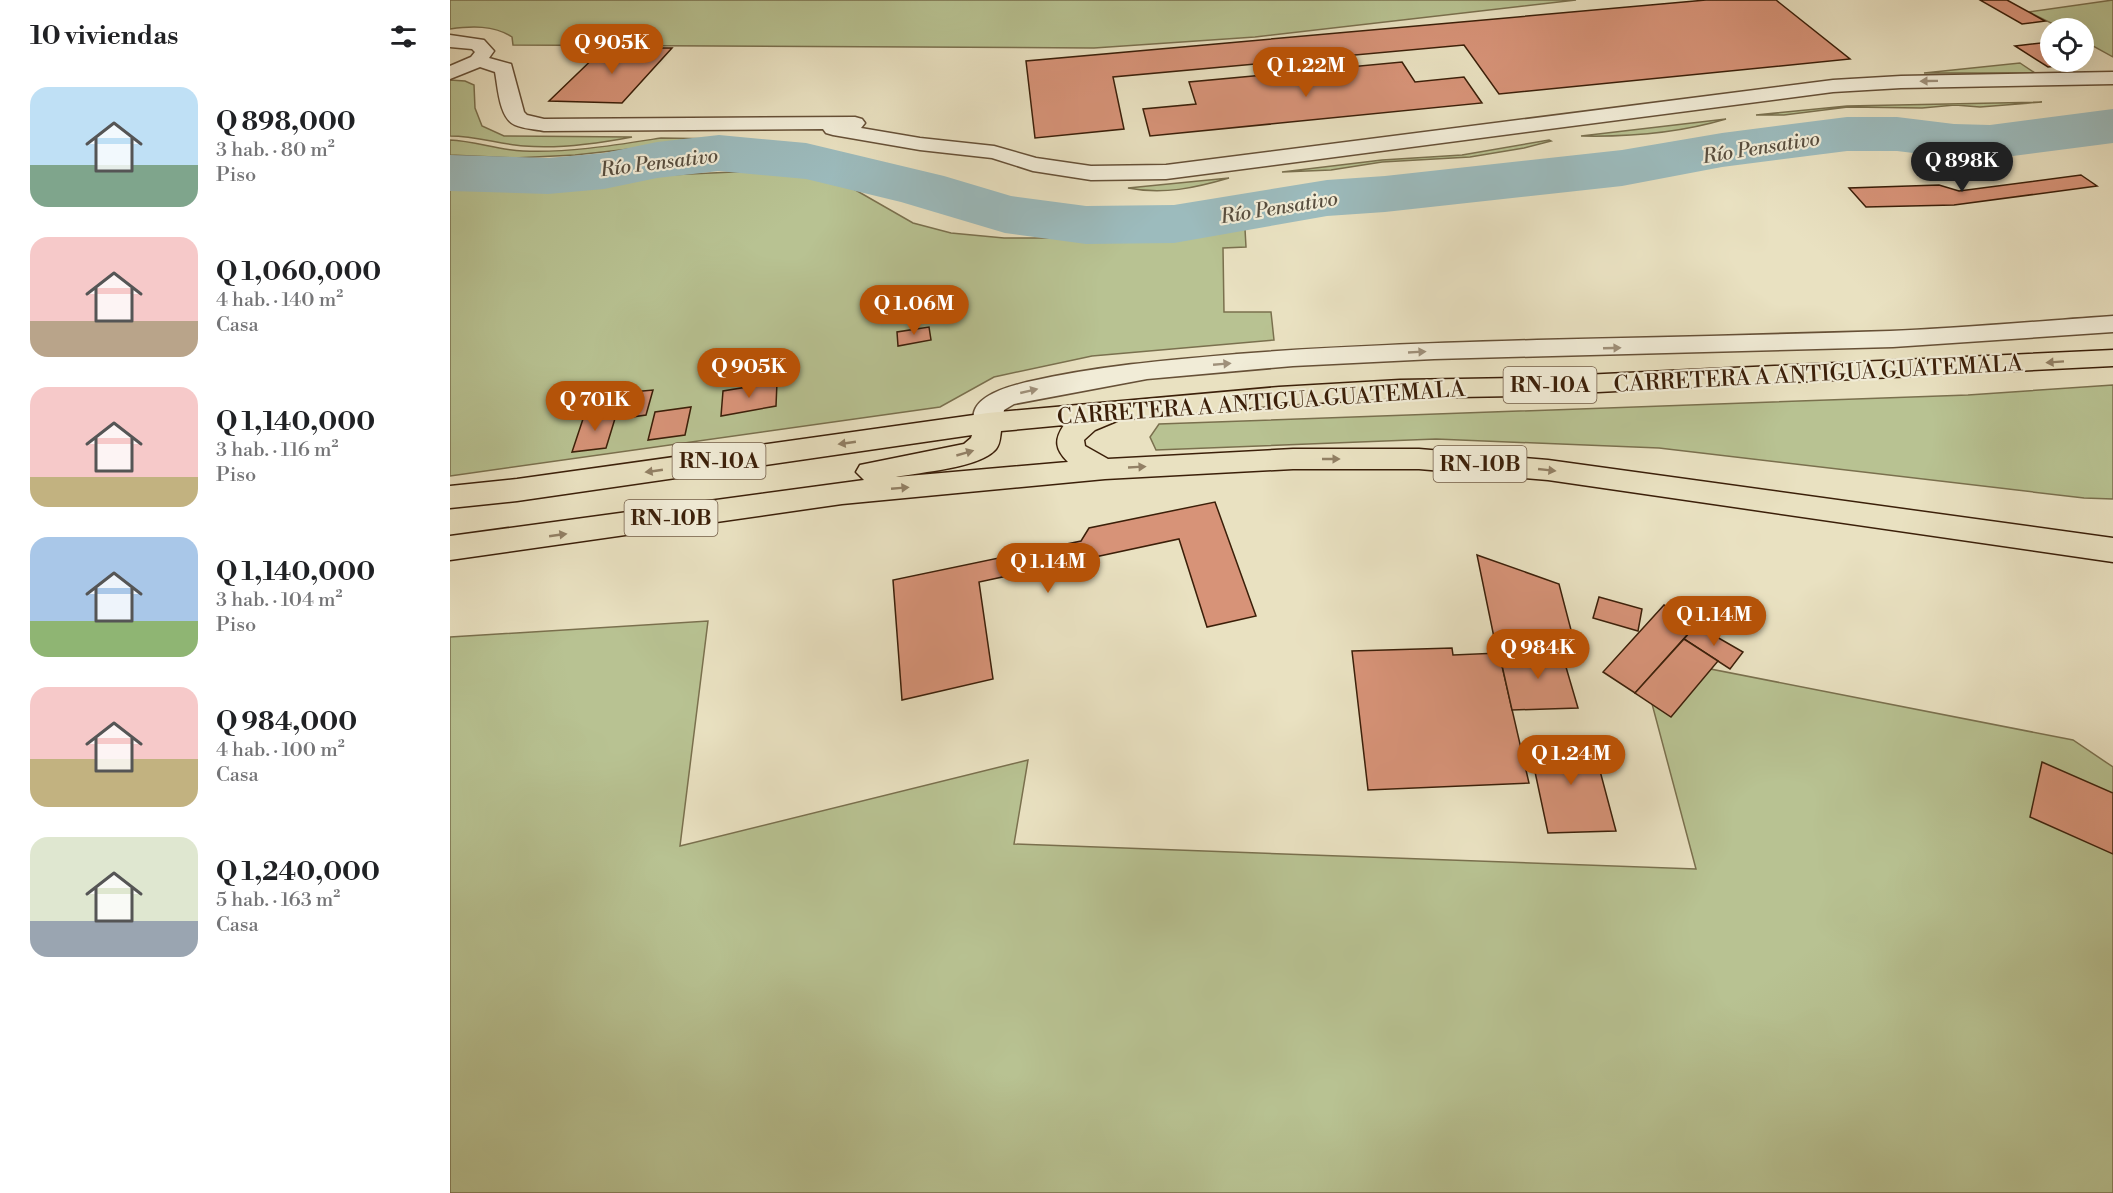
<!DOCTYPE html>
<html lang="es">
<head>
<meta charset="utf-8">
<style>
  :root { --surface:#fff; --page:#f2f2f2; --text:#202124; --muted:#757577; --accent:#b45309 }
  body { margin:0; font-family:"Libre Bodoni",serif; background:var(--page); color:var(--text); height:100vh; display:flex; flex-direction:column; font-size:22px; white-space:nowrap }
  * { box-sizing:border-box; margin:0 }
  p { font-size:20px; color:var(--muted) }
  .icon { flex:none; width:33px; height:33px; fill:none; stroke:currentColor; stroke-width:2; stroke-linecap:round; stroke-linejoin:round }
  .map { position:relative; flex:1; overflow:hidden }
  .side { display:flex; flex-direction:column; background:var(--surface); width:450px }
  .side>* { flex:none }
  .tools { position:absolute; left:1590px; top:18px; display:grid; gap:12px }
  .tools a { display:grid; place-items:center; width:54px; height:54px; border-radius:50%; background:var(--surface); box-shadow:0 6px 24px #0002; font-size:30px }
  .price { position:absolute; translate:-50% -51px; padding:0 14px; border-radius:21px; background:var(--accent); color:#fff; font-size:20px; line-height:39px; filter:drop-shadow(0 2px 3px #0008) }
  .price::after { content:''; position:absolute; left:50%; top:36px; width:18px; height:14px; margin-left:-9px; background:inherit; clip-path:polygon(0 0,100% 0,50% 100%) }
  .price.active { background:#222; color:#fff }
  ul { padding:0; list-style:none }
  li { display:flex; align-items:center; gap:18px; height:150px; padding:0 30px }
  li span { display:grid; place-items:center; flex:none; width:168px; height:120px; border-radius:18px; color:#555 }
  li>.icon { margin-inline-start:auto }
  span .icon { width:72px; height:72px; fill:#fffc; stroke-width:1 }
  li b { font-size:26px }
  h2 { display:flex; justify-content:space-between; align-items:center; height:72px; padding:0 30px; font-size:26px }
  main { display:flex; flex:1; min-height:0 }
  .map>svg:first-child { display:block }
  .green { fill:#b8c292; stroke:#7a704e; stroke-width:1.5 }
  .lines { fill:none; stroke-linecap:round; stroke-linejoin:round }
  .river { fill:#9cbbbd; fill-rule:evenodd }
  .building { fill:#d79378; stroke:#3b1f09; stroke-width:1.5 }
  .minor-casing { stroke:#665037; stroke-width:3 }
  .major-casing { stroke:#3b1f09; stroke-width:3 }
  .minor { fill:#f1ecd7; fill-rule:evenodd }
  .major { fill:#e9e1c1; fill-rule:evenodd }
  .oneway { fill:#9f907a }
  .oneway2 { fill:#928065 }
  .labels { text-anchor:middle; stroke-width:4.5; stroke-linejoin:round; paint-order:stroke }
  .far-water-label { font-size:20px; font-style:italic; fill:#584e3f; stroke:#f1ecd7 }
  .shield { fill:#f1ecd7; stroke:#725c47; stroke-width:1.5 }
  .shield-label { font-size:21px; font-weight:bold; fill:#3b1f09 }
  .street-label { font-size:22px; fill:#3b1f09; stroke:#f1ecd7 }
</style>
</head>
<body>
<main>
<section class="side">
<h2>10 viviendas<svg class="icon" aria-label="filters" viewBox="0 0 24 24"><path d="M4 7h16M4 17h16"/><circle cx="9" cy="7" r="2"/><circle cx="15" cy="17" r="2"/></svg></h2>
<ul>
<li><span style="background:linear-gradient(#bfe0f5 65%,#7fa58c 0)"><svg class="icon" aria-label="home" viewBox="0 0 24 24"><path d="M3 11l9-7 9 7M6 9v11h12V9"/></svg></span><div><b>Q 898,000</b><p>3 hab. · 80 m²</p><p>Piso</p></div></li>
<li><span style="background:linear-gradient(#f6c9c9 70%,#b9a48a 0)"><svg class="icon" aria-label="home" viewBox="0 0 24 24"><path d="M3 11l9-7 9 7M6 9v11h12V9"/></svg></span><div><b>Q 1,060,000</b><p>4 hab. · 140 m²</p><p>Casa</p></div></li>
<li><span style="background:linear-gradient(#f6c9c9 75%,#c2b280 0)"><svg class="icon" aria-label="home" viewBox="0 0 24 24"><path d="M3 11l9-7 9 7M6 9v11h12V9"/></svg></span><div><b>Q 1,140,000</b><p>3 hab. · 116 m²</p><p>Piso</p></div></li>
<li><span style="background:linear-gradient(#a9c7e8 70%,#8fb573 0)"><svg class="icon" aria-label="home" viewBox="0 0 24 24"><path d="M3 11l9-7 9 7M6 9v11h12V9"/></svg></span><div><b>Q 1,140,000</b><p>3 hab. · 104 m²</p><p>Piso</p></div></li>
<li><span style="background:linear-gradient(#f6c9c9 60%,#c2b280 0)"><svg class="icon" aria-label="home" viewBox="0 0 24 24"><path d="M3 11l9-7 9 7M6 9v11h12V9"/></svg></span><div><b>Q 984,000</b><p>4 hab. · 100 m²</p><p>Casa</p></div></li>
<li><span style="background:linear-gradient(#dfe7d0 70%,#9aa5b1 0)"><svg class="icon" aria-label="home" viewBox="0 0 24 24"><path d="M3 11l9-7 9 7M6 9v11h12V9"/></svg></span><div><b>Q 1,240,000</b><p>5 hab. · 163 m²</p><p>Casa</p></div></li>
</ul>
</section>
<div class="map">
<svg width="1663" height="1193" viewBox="0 0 1663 1193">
  <rect width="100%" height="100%" fill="#e9e1c1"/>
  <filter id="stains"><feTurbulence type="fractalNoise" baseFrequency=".00333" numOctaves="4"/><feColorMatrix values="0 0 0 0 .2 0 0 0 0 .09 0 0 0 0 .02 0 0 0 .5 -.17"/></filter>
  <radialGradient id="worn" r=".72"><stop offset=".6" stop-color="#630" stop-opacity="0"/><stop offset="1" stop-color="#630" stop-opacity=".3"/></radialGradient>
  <g class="green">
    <path d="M0,0H1126L805,37L644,48L63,45L62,37C44,25 21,26 0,29Z"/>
    <polygon points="1663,0 1663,57 1634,41 1634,28 1611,28 1579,12"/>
    <polygon points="1570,63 1585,73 1474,73"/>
    <path d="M0,80L15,81L24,85L25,108L32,126L54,136L182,137C146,144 110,149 74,146C49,144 26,136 0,136Z"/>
    <polygon points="1592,102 1530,107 1505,105 1472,108 1398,107 1334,115 1306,115 1397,106"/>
    <path d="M1276,119C1229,133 1180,137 1131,136Z"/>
    <path d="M211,138L271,139L125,155L64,158L0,155V140C25,141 48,150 73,151C119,153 166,145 211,138Z"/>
    <polygon points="1099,140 1101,141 1074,148 1020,157 932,162 881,170 832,172 932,160 1012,155"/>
    <polygon points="306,171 357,174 395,184 463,223 501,233 554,238 718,238 795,229 796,247 773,248 774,312 821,312 824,340 642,356 544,377 490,407 0,476 0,187 98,188 170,182 217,175"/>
    <path d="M779,178C745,188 713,195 678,188Z"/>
    <polygon points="1663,385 1663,499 1634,498 1209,448 986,439 706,450 700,437 709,424 1518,395"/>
    <polygon points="258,621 230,846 578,760 564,844 1246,869 1189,655 1623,740 1663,767 1663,1193 0,1193 0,637"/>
  </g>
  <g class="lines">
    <polygon class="river" points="1663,109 1663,143 1540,159 1504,158 1447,151 1397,151 1272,167 1172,186 935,212 877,216 724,243 636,244 555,233 451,202 356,179 269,171 207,178 154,189 98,194 0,191 0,155 98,158 154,153 207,142 269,135 356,143 494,176 561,196 636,206 724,205 877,180 935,176 1172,150 1272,133 1397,117 1447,117 1504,124 1540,125"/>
  </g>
  <g class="building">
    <polygon points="1256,0 1326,0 1400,59 1049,94 1014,45 663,77 674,129 585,138 576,61"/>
    <polygon points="1530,0 1557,0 1595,21 1572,24"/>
    <polygon points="1600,42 1600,62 1635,63 1598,67 1565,46"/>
    <polygon points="154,48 222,48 172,103 99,101"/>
    <polygon points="952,62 965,82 1014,77 1032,103 700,136 693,109 746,104 739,82"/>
    <polygon points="1631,175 1647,186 1504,205 1416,207 1399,188 1489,185 1509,191"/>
    <polygon points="479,327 481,340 448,346 447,332"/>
    <polygon points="327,382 326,406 271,416 273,391"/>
    <polygon points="203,390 196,415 175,418 182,392"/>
    <polygon points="241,407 235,435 198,440 205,412"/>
    <polygon points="167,412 156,448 122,452 134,416"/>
    <polygon points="765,502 806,616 757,627 729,539 529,582 543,679 452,700 443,580 631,541 639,528"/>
    <polygon points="1027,555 1109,584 1126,649 1047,652"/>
    <polygon points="1149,597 1192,609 1188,631 1143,618"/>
    <polygon points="1214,605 1246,625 1185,693 1153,672"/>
    <polygon points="1246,625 1293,652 1280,669 1234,639"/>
    <polygon points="1234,639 1268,661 1221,717 1185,693"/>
    <polygon points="1002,648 1003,655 1049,653 1079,783 918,790 902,651"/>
    <polygon points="1111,650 1128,708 1062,710 1049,652"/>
    <polygon points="1141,737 1166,831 1098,833 1078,739"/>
    <polygon points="1592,762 1663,793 1663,854 1580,817"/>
  </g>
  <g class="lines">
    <defs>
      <g id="minor">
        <path d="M0,35L34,40L44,51L39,58L61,64L74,112L77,115L94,119L405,117L412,119L415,123L411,128L470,138L544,146L586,158L641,166L716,165L1383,80L1451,76L1663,72V84L1451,88L1383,92L716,179L641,180L583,171L542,158L470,150L383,135L376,133L373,129L94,131C85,129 74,129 65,125C49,118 48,87 45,72L30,67L0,79V66L21,57L25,52L22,49L0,47Z"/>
        <path d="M1663,316V332L1443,347L984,359L843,366L697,379L564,404L554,410L552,423L548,430L538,433L528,430C509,399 557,387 577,382C646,366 717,360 787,354C887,346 987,343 1087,340C1205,337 1322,335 1440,331C1514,328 1589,321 1663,316Z"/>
      </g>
      <path id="major" d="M1663,350V366L1067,396L950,398L829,405L669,420L645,430L634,440L635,446L658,459L843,449H969L1098,460L1663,538V562L1098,480L969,469H843L655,479L392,504L0,560V536L414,480L406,472L410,465L514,444L521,438L522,435L67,501L0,508V486L67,479L538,413L829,387L950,380L1067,378ZM614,425C604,440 605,449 618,462L446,477C471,472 530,468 546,449C550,444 550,438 551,431Z"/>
    </defs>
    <use href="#minor" class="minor-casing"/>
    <use href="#major" class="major-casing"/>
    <use href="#minor" class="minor"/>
    <use href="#major" class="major"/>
  </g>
  <defs><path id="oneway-solid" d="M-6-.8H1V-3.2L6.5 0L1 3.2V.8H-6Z" transform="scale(1.5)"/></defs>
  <g class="oneway">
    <use href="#oneway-solid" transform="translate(1479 81) rotate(179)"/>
    <use href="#oneway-solid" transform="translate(1162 348) rotate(-2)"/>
    <use href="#oneway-solid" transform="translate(967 352) rotate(-3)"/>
    <use href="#oneway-solid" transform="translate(772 364) rotate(-5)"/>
    <use href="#oneway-solid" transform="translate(579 391) rotate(-13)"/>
  </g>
  <g class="oneway2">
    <use href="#oneway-solid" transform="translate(1605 362) rotate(176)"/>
    <use href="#oneway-solid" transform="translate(397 443) rotate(172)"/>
    <use href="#oneway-solid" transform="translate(515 453) rotate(-16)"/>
    <use href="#oneway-solid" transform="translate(881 459)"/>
    <use href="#oneway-solid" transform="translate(687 467) rotate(-3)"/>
    <use href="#oneway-solid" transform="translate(1097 470) rotate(6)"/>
    <use href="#oneway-solid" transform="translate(204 471) rotate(172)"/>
    <use href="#oneway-solid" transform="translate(450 488) rotate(-5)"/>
    <use href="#oneway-solid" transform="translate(108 535) rotate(-8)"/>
  </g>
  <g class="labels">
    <g class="far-water-label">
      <text transform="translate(1311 147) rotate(-9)" y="7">Río Pensativo</text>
      <text transform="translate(209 162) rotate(-7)" y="7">Río Pensativo</text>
      <text transform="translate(829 207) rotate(-9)" y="7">Río Pensativo</text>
    </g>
    <g class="shield">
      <rect x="1053.5" y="367" width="93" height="36" rx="4.5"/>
      <rect x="222.5" y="443" width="93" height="36" rx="4.5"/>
      <rect x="983.5" y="446" width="93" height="36" rx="4.5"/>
      <rect x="174.5" y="500" width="93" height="36" rx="4.5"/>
    </g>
    <g class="shield-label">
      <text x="1100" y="392">RN-10A</text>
      <text x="269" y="468">RN-10A</text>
      <text x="1030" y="471">RN-10B</text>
      <text x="221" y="525">RN-10B</text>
    </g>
    <g class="street-label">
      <text transform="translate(1368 373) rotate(-3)" y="8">CARRETERA A ANTIGUA GUATEMALA</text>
      <text transform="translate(811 402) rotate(-4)" y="8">CARRETERA A ANTIGUA GUATEMALA</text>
    </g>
  </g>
  <rect width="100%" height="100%" filter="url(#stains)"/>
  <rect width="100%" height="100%" fill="url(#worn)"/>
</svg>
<div class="tools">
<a><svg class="icon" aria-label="locate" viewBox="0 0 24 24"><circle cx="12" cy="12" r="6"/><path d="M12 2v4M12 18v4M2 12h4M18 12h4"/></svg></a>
</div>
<b class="price" style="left:162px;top:75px">Q 905K</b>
<b class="price" style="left:856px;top:98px">Q 1.22M</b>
<b class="price active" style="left:1512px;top:193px">Q 898K</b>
<b class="price" style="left:464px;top:336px">Q 1.06M</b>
<b class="price" style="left:299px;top:399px">Q 905K</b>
<b class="price" style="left:145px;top:432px">Q 701K</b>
<b class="price" style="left:598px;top:594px">Q 1.14M</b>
<b class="price" style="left:1264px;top:647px">Q 1.14M</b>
<b class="price" style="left:1088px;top:680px">Q 984K</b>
<b class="price" style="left:1121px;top:786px">Q 1.24M</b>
</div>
</main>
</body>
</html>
